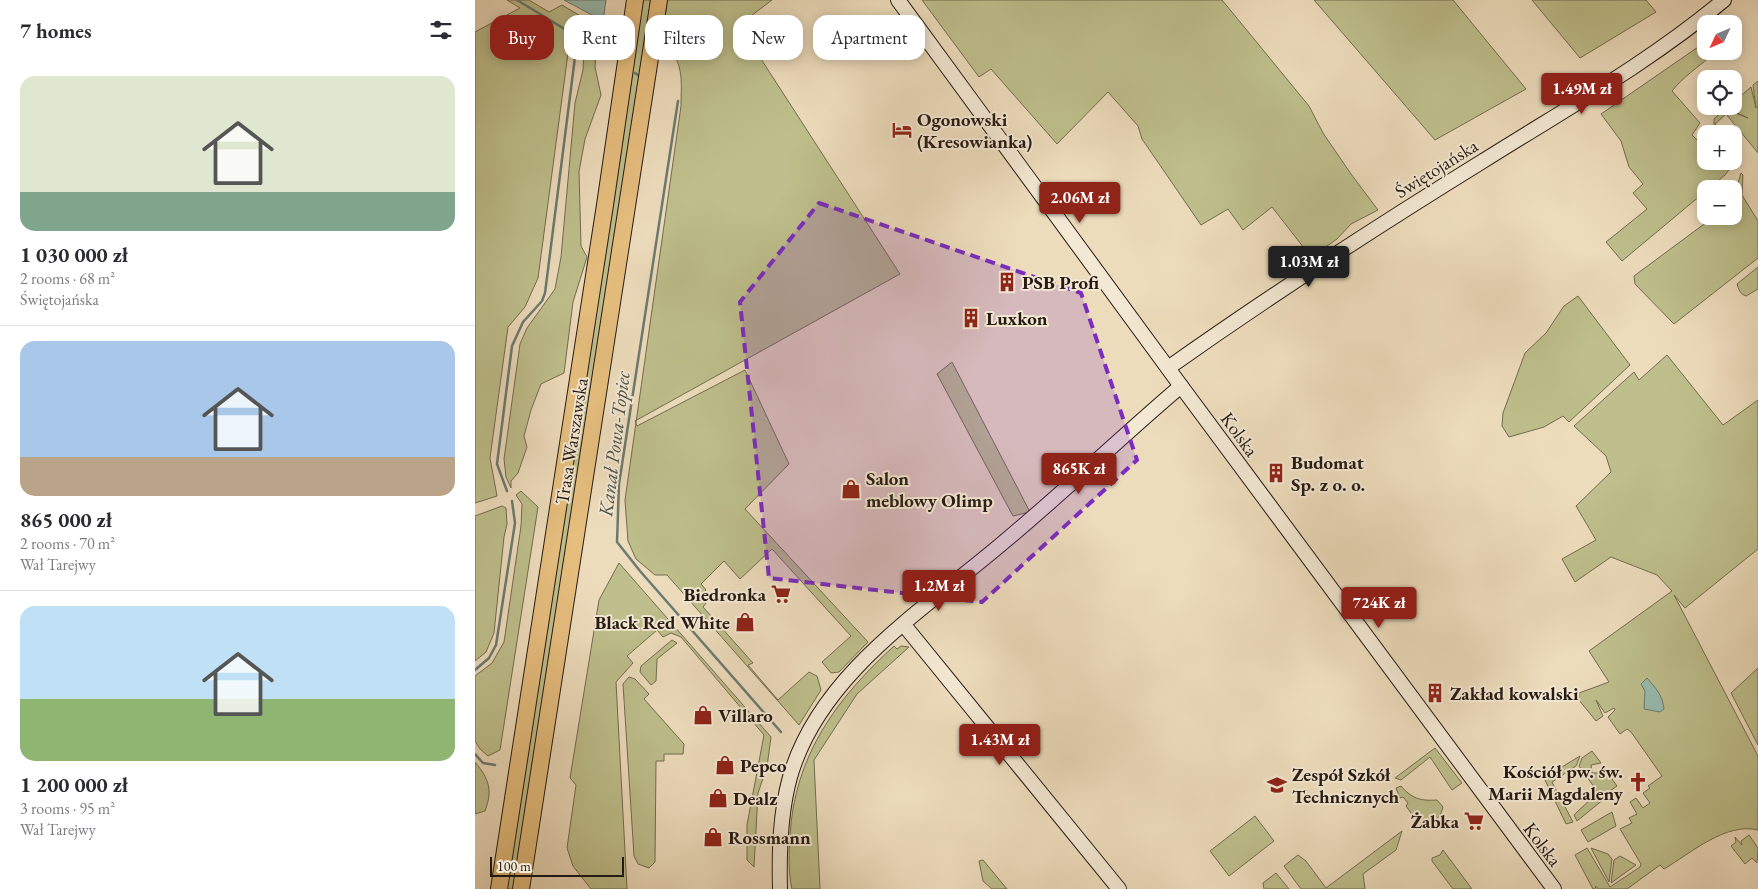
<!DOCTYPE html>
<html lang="en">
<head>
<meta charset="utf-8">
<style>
  :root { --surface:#fff; --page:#f2f2f3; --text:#2b2b33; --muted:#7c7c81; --line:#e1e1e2; --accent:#8f2418 }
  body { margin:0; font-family:"EB Garamond",serif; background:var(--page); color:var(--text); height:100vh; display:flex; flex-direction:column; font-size:19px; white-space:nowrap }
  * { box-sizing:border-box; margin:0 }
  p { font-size:16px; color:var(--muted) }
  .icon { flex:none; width:28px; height:28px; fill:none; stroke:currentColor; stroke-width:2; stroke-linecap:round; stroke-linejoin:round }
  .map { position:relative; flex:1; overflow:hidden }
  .sheet { display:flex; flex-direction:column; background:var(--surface); width:475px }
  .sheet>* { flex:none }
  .hud { position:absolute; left:15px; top:15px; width:475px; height:45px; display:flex; gap:10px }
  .needle { width:32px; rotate:226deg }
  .fabs { position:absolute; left:1222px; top:15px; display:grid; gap:10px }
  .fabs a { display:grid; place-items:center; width:45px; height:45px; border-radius:10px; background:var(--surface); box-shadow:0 2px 12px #0003; font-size:25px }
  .scale { position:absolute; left:15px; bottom:12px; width:134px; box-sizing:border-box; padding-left:5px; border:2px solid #261a14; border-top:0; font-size:14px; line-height:18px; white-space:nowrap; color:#261a14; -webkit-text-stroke:4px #f3e8d3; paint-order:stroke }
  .price { position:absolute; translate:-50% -42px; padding:0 11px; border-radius:5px; background:var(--accent); color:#fff; font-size:16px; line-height:32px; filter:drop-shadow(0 1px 2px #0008) }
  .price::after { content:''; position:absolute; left:50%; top:30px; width:15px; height:11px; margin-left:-8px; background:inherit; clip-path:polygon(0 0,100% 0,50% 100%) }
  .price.on { background:#222; color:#fff }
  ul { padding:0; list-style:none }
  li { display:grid; align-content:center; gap:10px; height:265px; padding:0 20px }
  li+li { border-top:1px solid var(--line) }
  li span { display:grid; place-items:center; height:155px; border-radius:15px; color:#555 }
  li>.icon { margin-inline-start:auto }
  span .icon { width:90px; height:90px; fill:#fffc; stroke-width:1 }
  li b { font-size:21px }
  h2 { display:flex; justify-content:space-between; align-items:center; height:60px; padding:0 20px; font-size:21px }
  .pill { padding:0 18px; border-radius:15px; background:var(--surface); box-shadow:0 2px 12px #0003; font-size:18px; line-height:45px }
  .pill.on { background:var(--accent); color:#fff }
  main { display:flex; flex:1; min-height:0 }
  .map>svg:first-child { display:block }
  .green { fill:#bebf8c; stroke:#726c50 }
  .water { fill:#99bcaf; stroke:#6b7b71 }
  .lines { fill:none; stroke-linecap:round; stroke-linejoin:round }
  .stream { stroke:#6b7b71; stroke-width:2.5 }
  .secondary-casing { stroke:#261a14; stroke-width:16 }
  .primary-casing { stroke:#261a14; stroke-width:18 }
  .secondary { stroke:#f3e8d3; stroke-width:14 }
  .primary { stroke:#e6be7e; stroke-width:16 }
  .marked { fill:#7b2cbf; fill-opacity:0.2; stroke:#7b2cbf; stroke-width:4; stroke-dasharray:10 6; stroke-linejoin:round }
  .labels { text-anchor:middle; stroke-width:4; stroke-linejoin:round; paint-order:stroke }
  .poi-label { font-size:19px; font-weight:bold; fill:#261a14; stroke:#f3e8d3; text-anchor:start }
  .street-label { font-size:19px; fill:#261a14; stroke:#f3e8d3 }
  .water-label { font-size:20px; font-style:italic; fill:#4e534a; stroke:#f3e8d3 }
</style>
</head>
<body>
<main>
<section class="sheet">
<h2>7 homes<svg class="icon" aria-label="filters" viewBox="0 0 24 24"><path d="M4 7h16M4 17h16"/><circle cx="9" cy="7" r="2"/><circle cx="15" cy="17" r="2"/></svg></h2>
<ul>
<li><span style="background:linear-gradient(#dfe7d0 75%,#7fa58c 0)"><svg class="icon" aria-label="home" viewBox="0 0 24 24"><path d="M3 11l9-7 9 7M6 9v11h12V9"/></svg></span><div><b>1 030 000 zł</b><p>2 rooms · 68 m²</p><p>Świętojańska</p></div></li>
<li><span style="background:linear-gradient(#a9c7e8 75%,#b9a48a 0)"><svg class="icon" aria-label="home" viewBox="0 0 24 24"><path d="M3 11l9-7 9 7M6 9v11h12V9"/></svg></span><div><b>865 000 zł</b><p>2 rooms · 70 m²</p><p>Wał Tarejwy</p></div></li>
<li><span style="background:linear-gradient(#bfe0f5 60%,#8fb573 0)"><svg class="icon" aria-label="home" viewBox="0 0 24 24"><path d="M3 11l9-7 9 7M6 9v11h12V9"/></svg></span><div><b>1 200 000 zł</b><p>3 rooms · 95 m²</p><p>Wał Tarejwy</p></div></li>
</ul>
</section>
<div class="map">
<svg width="1283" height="889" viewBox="0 0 1283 889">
  <rect width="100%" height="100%" fill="#eddcbc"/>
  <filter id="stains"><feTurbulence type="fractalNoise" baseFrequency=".004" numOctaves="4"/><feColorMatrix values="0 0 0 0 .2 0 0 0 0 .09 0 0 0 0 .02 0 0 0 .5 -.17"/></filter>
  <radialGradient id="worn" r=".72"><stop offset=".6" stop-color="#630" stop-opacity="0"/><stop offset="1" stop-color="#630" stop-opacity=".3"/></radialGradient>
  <g class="green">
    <polygon points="32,0 54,0 74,12 87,5 107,17 127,33 121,53 120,67 126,95 110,139 104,172 106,246 112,257 98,302 89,373 66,384 56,410 49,436 52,447 43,473 36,481 36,488 31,477 29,459 45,344 52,328 80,289 86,257 100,103 108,70 109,52 102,28 94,46 63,278 50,307 33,327 15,458 22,496 0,503 0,32 45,8"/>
    <polygon points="166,0 176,0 40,889 29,889"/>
    <path d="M192,0H297L264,25L425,274L160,421L162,426L270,370L314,464L270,509L393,642L364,672L356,673L347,662L376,636L297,549L265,579L249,561L226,584L231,590L226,596L231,603L228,607L278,663L273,665L303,700L334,672L342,676L346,690L324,725L192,575H180L161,559L153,541L150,500L206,106C206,86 209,69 197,52L186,50Z"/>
    <polygon points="447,0 747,0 834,106 848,133 876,174 903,210 876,224 862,239 836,257 797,207 768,230 753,209 726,225 667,139 663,126 633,92 582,144 516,69 504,77"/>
    <polygon points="839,0 978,0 1051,89 960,140"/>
    <polygon points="1057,0 1171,0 1181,12 1105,58"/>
    <path d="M1226,45L1236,56C1222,68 1208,77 1197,91L1225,123L1217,135L1231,149V161H1248L1256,167L1250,175L1147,261L1131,242L1172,209L1158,193L1168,184L1154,167L1146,141L1126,114Z"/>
    <polygon points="1283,81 1283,153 1251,114 1240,124 1249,134 1243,134 1239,129 1239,119 1250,109 1273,118 1252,108 1259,106 1259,102 1276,87 1281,108 1278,85"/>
    <polygon points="1266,173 1268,175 1267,195 1283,221 1283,258 1199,324 1160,284 1159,276 1240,216 1259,216 1259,197"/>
    <path d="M1283,267V289L1271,296C1265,294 1264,290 1262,284Z"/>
    <polygon points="1103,296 1155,365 1094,422 1088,416 1069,427 1034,437 1027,426 1028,413 1050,353 1071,333 1089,306"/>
    <path d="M1192,355L1248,425L1283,400V549L1210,608L1199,595L1283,756V830C1251,822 1216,853 1189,869L1185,865L1152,889H1123L1121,886L1120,889H1118L1100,855L1112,848L1135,887L1165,867L1166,864L1145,829L1157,823L1154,818L1162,814L1155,802L1161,798L1168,808L1175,803L1168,793L1175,788L1173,786L1187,776L1156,732L1152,729L1145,734L1133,717L1140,710L1139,708L1130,713L1121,700L1128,716L1121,721L1104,700V693L1134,682L1114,651L1197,591L1182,575L1136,557L1100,582L1087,559L1121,540L1101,506L1136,472L1131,456L1099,426L1159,372L1164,380Z"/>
    <polygon points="477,362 555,512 538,516 462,374"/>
    <polygon points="46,491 63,507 25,750 13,756 5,749 0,741 0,676 17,663 29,642 46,526 47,504 41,495"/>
    <polygon points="27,506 31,508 32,524 29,537 19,633 11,652 0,661 0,516"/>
    <polygon points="144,563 296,737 292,767 283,793 279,867 272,860 272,825 289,735 206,637 196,633 188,637 182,630 152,656 158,663 141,682 152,889 116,889 98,866 92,848 101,785 95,778 124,600"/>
    <polygon points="197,640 202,643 182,659 181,681 176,685 165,672 166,666"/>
    <path d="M419,646L422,649L426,646L434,647L382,694L339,760L345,889H317C313,872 314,853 315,835C320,755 361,699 419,646Z"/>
    <polygon points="1283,668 1283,745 1256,693"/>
    <polygon points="154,677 160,679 174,694 169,699 209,744 208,754 189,754 189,761 181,761 180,862 174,868 163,864 159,856 148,684"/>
    <polygon points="960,748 987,783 977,790 955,757 926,780 920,778"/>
    <polygon points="1117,751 1126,763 1116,765 1117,773 1125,773 1128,766 1142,786 1131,794 1122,791 1104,766 1107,758"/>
    <polygon points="1105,756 1101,766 1077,782 1098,822 1091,824 1069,778"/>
    <path d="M0,762C14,779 18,790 10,811L0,814Z"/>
    <path d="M926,786C937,799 946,801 962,800L968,807C964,823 957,821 943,823L931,806L933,803L928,797L925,798L921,788Z"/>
    <polygon points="1121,794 1129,799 1102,821 1099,815"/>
    <polygon points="1137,812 1141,826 1113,842 1106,830"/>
    <polygon points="780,816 799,841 754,876 735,851"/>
    <polygon points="927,831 921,850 888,874 890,889 826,889 809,866 823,855 831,861 851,888"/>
    <polygon points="1274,835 1283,848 1282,863 1277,858 1270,864 1256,846 1261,842 1260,837 1267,845 1266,841"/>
    <polygon points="1116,848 1133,854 1137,859 1134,882"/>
    <polygon points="968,850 997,889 978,889 957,861 957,858 965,855"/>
    <polygon points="1145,856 1161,865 1136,883 1139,860"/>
    <polygon points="508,860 532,889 517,889 508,881 504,861"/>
    <polygon points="801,873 814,889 789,889 788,883"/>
  </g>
  <g class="water">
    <polygon points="89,0 131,0 128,21"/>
    <path d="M1172,678C1180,687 1188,696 1189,709L1185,712L1169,709L1170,691L1166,684Z"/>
  </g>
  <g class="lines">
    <g class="stream">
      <polyline points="42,0 114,44"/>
      <polyline points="160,73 166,77"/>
      <polyline points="203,101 144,484 142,542 165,571 306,732"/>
      <polyline points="32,491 22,464 37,346 48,322 67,301 70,293 100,57 97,35"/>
      <polyline points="0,670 14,658 21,645 40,523 37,501"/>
      <polyline points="0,754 8,763 20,765"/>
    </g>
    <defs>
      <g id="secondary">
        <polyline points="423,0 706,386 1079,889"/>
        <path d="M693,368C795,296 901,227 1008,161C1089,110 1175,62 1249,0"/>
        <polyline points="429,625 644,889"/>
        <path d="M305,889C304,851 305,813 315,777C345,672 452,608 530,541C590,491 646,437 706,386"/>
      </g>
      <g id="primary">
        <polyline points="24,889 130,205 160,0"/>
        <polyline points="46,889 184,0"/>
      </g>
    </defs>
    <use href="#secondary" class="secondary-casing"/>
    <use href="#primary" class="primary-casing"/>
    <use href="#secondary" class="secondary"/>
    <use href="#primary" class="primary"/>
  </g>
  <path class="marked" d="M344,203L606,293L662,460L507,602L294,578L265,302Z"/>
  <defs>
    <symbol id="hotel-bare" viewBox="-9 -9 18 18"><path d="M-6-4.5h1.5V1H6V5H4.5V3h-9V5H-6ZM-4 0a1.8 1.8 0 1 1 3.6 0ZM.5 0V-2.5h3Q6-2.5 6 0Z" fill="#8f2418" stroke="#f3e8d3" stroke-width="2.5" paint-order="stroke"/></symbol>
    <symbol id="building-bare" viewBox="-9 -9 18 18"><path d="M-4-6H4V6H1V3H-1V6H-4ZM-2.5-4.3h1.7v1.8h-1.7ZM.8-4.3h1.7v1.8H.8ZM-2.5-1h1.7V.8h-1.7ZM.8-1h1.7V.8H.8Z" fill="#8f2418" stroke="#f3e8d3" stroke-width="2.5" paint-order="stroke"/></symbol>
    <symbol id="shop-bare" viewBox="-9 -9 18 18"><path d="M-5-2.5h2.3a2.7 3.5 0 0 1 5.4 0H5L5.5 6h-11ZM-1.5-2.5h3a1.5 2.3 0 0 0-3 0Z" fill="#8f2418" stroke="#f3e8d3" stroke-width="2.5" paint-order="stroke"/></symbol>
    <symbol id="supermarket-bare" viewBox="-9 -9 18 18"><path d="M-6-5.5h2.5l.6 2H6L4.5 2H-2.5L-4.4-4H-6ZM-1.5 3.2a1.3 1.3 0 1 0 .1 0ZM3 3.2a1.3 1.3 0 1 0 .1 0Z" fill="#8f2418" stroke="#f3e8d3" stroke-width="2.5" paint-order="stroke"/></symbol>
    <symbol id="church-bare" viewBox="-9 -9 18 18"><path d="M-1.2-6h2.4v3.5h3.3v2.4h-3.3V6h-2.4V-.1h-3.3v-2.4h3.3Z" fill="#8f2418" stroke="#f3e8d3" stroke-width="2.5" paint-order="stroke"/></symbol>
    <symbol id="school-bare" viewBox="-9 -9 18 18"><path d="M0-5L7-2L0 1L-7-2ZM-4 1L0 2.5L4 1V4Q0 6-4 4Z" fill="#8f2418" stroke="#f3e8d3" stroke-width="2.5" paint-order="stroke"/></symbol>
  </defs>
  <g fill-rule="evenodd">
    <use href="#hotel-bare" x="413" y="116" width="28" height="28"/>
    <use href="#building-bare" x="518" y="268" width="28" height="28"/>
    <use href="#building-bare" x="482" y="304" width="28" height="28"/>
    <use href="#building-bare" x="787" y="459" width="28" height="28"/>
    <use href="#shop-bare" x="362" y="475" width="28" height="28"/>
    <use href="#supermarket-bare" x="292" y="580" width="28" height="28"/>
    <use href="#shop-bare" x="256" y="608" width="28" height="28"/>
    <use href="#building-bare" x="946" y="679" width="28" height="28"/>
    <use href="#shop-bare" x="214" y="701" width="28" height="28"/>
    <use href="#shop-bare" x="236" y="751" width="28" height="28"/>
    <use href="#church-bare" x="1149" y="768" width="28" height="28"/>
    <use href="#school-bare" x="788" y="771" width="28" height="28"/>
    <use href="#shop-bare" x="229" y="784" width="28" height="28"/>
    <use href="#supermarket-bare" x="985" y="807" width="28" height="28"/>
    <use href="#shop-bare" x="224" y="823" width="28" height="28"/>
  </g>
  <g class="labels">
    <g class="poi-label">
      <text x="442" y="126">Ogonowski<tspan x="442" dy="22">(Kresowianka)</tspan></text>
      <text x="547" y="289">PSB Profi</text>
      <text x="511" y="325">Luxkon</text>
      <text x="816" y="469">Budomat<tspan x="816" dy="22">Sp. z o. o.</tspan></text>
      <text x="391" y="485">Salon<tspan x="391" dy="22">meblowy Olimp</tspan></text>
      <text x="291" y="601" text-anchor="end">Biedronka</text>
      <text x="255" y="629" text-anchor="end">Black Red White</text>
      <text x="975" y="700">Zakład kowalski</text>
      <text x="243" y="722">Villaro</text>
      <text x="265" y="772">Pepco</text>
      <text x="1148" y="778" text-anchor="end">Kościół pw. św.<tspan x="1148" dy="22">Marii Magdaleny</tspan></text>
      <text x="817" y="781">Zespół Szkół<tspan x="817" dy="22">Technicznych</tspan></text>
      <text x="258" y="805">Dealz</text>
      <text x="984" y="828" text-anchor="end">Żabka</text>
      <text x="253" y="844">Rossmann</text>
    </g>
    <g class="street-label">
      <text transform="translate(961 168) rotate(-32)" y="7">Świętojańska</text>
      <text transform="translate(765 434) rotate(54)" y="7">Kolska</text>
      <text transform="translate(96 441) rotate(-81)" y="7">Trasa Warszawska</text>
      <text transform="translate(1068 844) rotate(53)" y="7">Kolska</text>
    </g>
    <g class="water-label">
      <text transform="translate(139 444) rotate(-83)" y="7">Kanał Powa-Topiec</text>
    </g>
  </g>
  <rect width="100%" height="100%" filter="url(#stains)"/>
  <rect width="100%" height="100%" fill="url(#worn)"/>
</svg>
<div class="fabs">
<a><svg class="needle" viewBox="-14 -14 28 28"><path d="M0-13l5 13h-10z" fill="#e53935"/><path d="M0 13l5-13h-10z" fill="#7c7c81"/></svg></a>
<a><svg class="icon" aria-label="locate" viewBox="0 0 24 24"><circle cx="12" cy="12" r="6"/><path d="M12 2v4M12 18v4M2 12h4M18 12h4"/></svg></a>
<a>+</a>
<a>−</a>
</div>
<div class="scale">100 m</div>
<b class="price" style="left:1107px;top:115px">1.49M zł</b>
<b class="price" style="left:605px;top:224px">2.06M zł</b>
<b class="price on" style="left:834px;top:288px">1.03M zł</b>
<b class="price" style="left:604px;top:495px">865K zł</b>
<b class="price" style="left:464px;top:612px">1.2M zł</b>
<b class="price" style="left:904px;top:629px">724K zł</b>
<b class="price" style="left:525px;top:766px">1.43M zł</b>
<div class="hud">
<a class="pill on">Buy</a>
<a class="pill">Rent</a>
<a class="pill">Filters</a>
<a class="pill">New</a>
<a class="pill">Apartment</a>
</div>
</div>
</main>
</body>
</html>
